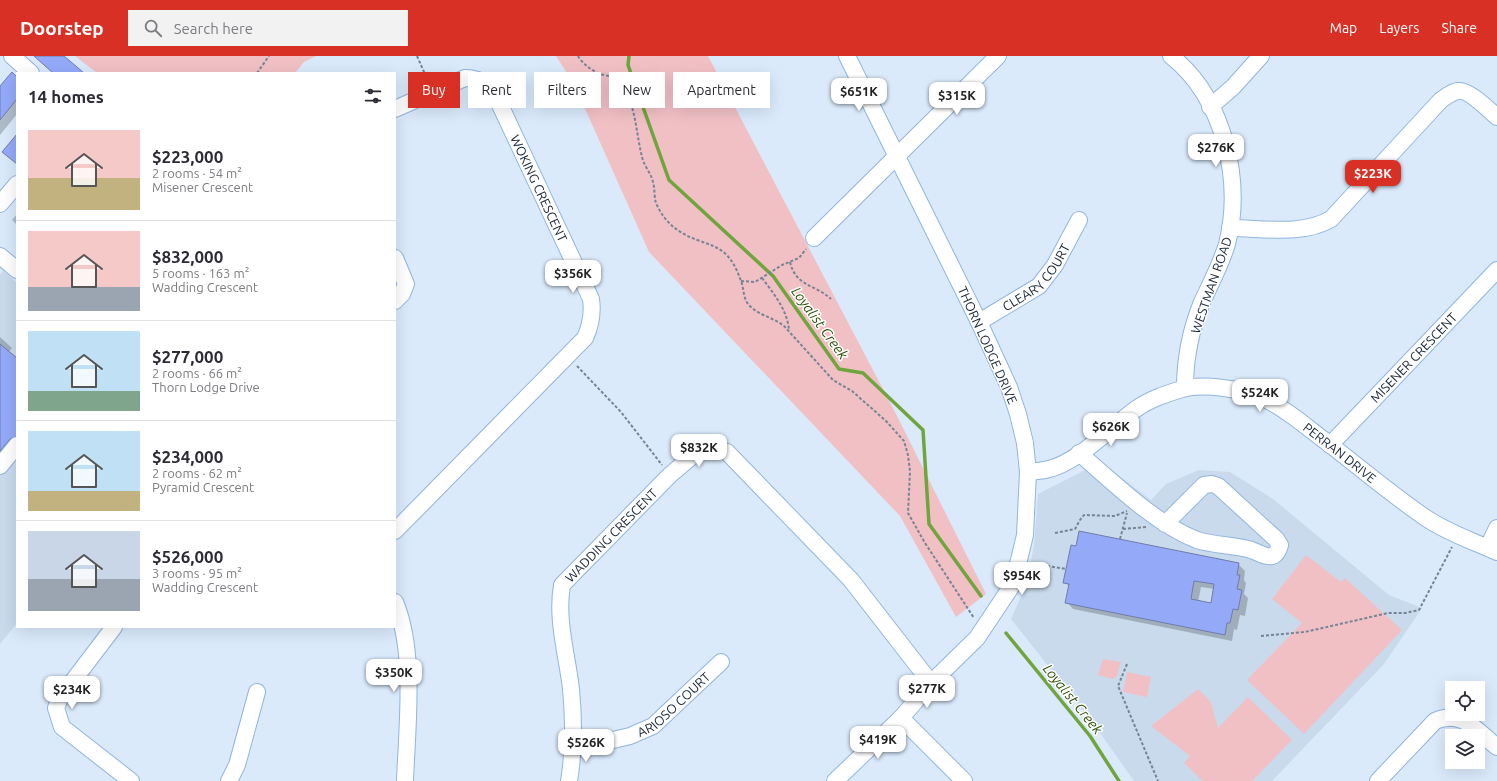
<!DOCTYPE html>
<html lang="en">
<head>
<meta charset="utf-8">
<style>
  :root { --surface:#fff; --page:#f2f2f3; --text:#2b2b33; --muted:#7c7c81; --line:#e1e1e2; --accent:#d93025 }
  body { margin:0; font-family:Ubuntu,sans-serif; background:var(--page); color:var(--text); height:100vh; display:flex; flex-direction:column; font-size:15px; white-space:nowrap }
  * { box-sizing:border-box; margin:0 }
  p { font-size:13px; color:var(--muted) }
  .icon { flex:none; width:22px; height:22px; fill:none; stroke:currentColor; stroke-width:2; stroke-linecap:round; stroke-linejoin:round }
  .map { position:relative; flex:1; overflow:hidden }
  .details { position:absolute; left:16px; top:16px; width:380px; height:556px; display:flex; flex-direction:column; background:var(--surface); border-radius:0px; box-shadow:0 4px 16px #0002 }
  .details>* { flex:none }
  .hud { position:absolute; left:408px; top:16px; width:380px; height:36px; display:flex; gap:8px }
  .tools { position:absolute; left:1445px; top:625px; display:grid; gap:8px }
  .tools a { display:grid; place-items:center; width:40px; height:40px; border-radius:0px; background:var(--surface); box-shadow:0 4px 16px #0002; font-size:20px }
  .price { position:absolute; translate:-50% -34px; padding:0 9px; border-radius:8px; background:#fff; color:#222; font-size:13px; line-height:26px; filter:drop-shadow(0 1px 2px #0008) }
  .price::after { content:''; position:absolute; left:50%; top:24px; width:12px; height:9px; margin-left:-6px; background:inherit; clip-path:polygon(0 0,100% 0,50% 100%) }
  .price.selected { background:var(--accent); color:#fff }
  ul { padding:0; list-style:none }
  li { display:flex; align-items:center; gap:12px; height:100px; padding:0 12px }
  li+li { border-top:1px solid var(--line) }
  li span { display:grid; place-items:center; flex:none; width:112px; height:80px; border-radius:0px; color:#555 }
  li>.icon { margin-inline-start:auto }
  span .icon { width:48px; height:48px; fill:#fffc; stroke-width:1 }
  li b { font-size:17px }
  h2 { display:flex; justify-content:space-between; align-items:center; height:48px; padding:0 12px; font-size:17px }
  .tag { padding:0 14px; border-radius:0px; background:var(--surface); box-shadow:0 4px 16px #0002; font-size:14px; line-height:36px }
  .tag.selected { background:var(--accent); color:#fff }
  header { display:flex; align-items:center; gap:24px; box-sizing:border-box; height:56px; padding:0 20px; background:var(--accent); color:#fff }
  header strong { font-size:19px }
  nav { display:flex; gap:22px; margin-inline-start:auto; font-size:14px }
  .search { width:280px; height:36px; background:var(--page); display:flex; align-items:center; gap:10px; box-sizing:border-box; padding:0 14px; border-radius:0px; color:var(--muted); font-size:15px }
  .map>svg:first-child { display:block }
  .built { fill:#c8daec }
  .green { fill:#f1c0c5 }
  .shadow { fill:#0003; fill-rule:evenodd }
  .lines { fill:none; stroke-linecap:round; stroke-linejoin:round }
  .stream { stroke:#70a43c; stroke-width:3.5 }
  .building { fill:#94aaf9; stroke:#6f7caa; fill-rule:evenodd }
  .minor-casing { stroke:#90b5df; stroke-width:18 }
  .path { stroke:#758494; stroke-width:2; stroke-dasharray:3 2; stroke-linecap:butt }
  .minor { stroke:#fff; stroke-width:16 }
  .labels { text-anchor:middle; stroke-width:3; stroke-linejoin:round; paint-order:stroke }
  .street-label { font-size:13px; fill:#182636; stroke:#fff }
  .water-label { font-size:14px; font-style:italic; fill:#2f5004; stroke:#fff }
</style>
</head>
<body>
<header>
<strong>Doorstep</strong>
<div class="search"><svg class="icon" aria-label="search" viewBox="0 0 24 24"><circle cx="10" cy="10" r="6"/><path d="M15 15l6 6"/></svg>Search here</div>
<nav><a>Map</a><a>Layers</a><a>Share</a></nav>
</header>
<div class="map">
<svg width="1497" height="725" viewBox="0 0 1497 725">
  <rect width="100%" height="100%" fill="#daeafb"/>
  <g class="built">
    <polygon points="3,215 17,227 17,567 0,588 0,219"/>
    <polygon points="1101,406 1151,444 1166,428 1199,414 1230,416 1273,443 1389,539 1422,552 1384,608 1272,725 1134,725 1093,667 1011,563 1026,529 1034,490 1038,438"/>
  </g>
  <g class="green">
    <polygon points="75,0 316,0 304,6 295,17 97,17"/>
    <polygon points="556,0 708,0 895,356 986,538 956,561 900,460 649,196 574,28"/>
    <polygon points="1306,499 1341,526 1345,522 1402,574 1304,678 1247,624 1302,567 1272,543"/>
    <polygon points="1103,603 1121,606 1117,620 1113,623 1098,619"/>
    <polygon points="1127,616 1151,621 1147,641 1123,636"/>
    <polygon points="1198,633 1211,646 1218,672 1248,641 1292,684 1252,725 1203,725 1184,707 1190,700 1151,670"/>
  </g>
  <g class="shadow">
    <polygon points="17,22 17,58 0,79 0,32"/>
    <polygon points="17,158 17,169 12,164"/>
    <polygon points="0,281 12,292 9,296 17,303 17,389 0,410"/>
    <path d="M1238,508L1245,515L1244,524L1246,527L1244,538L1248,542L1245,560L1240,559L1237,574L1234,573L1232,585L1073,553L1067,546L1070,531L1065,526ZM1201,531L1215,533L1212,548L1198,546Z"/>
  </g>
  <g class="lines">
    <g class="stream">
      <polyline points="629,0 628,9 669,124 773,220 839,313 863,317 923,374 929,468 981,540"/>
      <polyline points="1006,577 1090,680 1119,725"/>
    </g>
  </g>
  <g class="building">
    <polygon points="34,0 64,0 84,17 53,17"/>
    <polygon points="12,16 17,21 17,43 0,64 0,30"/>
    <polygon points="17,78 17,108 2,96"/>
    <polygon points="0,288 17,302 17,380 10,383 0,395"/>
    <path d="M1079,475L1239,507L1237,519H1240L1237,533L1242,534L1238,554L1233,553L1230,567H1227L1225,579L1065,547L1069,528L1063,527L1071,489L1076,490ZM1194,525L1214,528L1211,547L1191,543Z"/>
  </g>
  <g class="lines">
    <defs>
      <g id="minor">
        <polyline points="12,0 31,17"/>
        <path d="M1171,0C1224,42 1243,124 1227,188C1221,208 1211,227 1202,246C1191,273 1185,303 1185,332"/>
        <polyline points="1210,51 1233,31 1261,0"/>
        <path id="s1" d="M395,53L465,22C478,22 485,27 494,36L591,243C593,257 591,269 585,282L395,475"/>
        <polyline points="0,148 17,128"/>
        <path d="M1230,172C1262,172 1302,180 1331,163L1441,44C1446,41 1451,36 1458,35C1468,33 1489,54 1497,61"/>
        <polyline points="814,182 998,0"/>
        <polyline points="0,200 17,214"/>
        <polyline points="395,202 406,228 402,238 395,245"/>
        <path id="s2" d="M979,266L1039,230L1055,209L1079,164"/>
        <path id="s3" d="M1330,389L1497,214"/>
        <path d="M1079,397C1113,426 1155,468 1197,484C1213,489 1232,489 1248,493C1261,496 1274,510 1280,489L1276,483L1218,430L1212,428L1204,429L1165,468"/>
        <polyline points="0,410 17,389"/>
        <path id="s4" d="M1028,416C1035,415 1042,415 1049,413C1077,407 1112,370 1136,353C1150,343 1166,338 1182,333C1203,327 1243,333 1263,342C1284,352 1302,367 1320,381C1356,408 1389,437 1426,462C1448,477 1473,485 1497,496"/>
        <polyline points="1488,491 1497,472"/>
        <path d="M395,546C416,596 407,670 405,725"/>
        <polyline points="114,571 60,642 56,652 62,671 131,725"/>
        <polyline points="901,662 964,725"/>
        <path id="s5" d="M574,686L609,685L630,680L653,670L721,606"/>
        <polyline points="229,725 237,709 257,636"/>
        <path id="s6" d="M569,725C574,695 574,664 571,633C567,598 556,564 562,529L670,419L697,396L717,393L727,396L851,524L931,627"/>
        <polyline points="835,725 901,662 931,627 977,582 1011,531 1019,504 1025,479 1028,416 1025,387 1018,358 1009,331 979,266 847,0"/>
        <path d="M1378,725L1435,665C1462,653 1477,675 1497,691"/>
      </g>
    </defs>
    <use href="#minor" class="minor-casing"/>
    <g class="path">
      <polyline points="417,0 428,25"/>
      <path d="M578,0C582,7 591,14 598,17C607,21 617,19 622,28C636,50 636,77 642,101C644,110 651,117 653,126C655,133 654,141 656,147C665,168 680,178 700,185C708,188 715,190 722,195C732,202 737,214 741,225C744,233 743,241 748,248C757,259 773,261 784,270L833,324L852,335L886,365L904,385L908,399L910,415L908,457L925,487L974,562"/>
      <polyline points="257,17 269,0"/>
      <path d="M790,206C796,231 815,228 831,243"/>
      <path d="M762,222C774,238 788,255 789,275"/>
      <polyline points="741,225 755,226 782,209 799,202 806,193"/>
      <polyline points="577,310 621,356 662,409"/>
      <polyline points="1123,473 1146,471"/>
      <polyline points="1055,477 1075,473 1080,464 1084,459 1115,460 1127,455"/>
      <polyline points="1120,483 1127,457"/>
      <polyline points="1047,510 1066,513"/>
      <polyline points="1261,580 1305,576 1388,557 1405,557 1419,554 1452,491"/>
      <polyline points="1127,608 1118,630 1158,725"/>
    </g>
    <use href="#minor" class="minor"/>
  </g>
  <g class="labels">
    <g class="street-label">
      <text dy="5" stroke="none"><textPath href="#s1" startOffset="216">WOKING CRESCENT</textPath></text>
      <text dy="5" stroke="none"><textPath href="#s2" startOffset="74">CLEARY COURT</textPath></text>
      <text transform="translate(1211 229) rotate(-71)" y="5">WESTMAN ROAD</text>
      <text transform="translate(988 289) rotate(66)" y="5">THORN LODGE DRIVE</text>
      <text dy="5" stroke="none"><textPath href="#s3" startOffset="121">MISENER CRESCENT</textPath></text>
      <text dy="5" stroke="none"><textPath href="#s4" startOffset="355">PERRAN DRIVE</textPath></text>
      <text dy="5" stroke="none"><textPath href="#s6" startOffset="267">WADDING CRESCENT</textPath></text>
      <text dy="5" stroke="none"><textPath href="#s5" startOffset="111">ARIOSO COURT</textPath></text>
    </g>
    <g class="water-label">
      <text transform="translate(820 267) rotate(54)" y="5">Loyalist Creek</text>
      <text transform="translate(1073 643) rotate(51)" y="5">Loyalist Creek</text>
    </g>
  </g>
</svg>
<div class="tools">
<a><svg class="icon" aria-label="locate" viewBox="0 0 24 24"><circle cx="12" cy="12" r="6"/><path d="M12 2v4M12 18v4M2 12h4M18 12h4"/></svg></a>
<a><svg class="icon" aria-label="layers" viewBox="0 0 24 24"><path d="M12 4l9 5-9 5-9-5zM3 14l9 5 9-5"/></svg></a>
</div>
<b class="price" style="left:859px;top:56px">$651K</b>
<b class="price" style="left:957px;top:60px">$315K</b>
<b class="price" style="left:1216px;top:112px">$276K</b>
<b class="price selected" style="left:1373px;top:138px">$223K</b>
<b class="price" style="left:573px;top:238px">$356K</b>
<b class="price" style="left:1260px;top:357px">$524K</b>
<b class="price" style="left:1111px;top:391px">$626K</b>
<b class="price" style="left:699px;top:412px">$832K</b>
<b class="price" style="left:1022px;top:540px">$954K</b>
<b class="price" style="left:394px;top:637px">$350K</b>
<b class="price" style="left:927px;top:653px">$277K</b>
<b class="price" style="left:72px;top:654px">$234K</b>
<b class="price" style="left:878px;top:704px">$419K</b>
<b class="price" style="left:586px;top:707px">$526K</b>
<div class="hud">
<a class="tag selected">Buy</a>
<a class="tag">Rent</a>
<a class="tag">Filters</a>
<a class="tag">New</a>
<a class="tag">Apartment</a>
</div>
<section class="details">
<h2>14 homes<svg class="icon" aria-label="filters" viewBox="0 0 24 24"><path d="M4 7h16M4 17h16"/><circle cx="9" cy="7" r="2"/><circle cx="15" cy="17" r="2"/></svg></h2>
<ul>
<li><span style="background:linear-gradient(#f6c9c9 60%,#c2b280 0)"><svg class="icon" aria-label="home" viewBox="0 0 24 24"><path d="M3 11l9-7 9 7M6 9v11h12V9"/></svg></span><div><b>$223,000</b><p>2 rooms · 54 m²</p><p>Misener Crescent</p></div></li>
<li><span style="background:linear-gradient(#f6c9c9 70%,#9aa5b1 0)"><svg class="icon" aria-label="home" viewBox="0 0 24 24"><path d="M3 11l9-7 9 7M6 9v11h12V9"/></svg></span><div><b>$832,000</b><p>5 rooms · 163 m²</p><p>Wadding Crescent</p></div></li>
<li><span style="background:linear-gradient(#bfe0f5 75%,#7fa58c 0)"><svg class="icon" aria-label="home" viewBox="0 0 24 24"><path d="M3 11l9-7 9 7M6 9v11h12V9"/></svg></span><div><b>$277,000</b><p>2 rooms · 66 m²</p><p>Thorn Lodge Drive</p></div></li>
<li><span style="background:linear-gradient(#bfe0f5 75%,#c2b280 0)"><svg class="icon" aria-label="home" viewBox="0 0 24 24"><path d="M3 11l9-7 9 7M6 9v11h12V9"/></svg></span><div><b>$234,000</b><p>2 rooms · 62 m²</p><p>Pyramid Crescent</p></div></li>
<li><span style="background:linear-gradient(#c9d6e8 60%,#9aa5b1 0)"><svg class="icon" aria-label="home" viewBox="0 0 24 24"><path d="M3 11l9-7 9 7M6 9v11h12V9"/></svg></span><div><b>$526,000</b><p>3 rooms · 95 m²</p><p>Wadding Crescent</p></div></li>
</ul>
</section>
</div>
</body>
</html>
